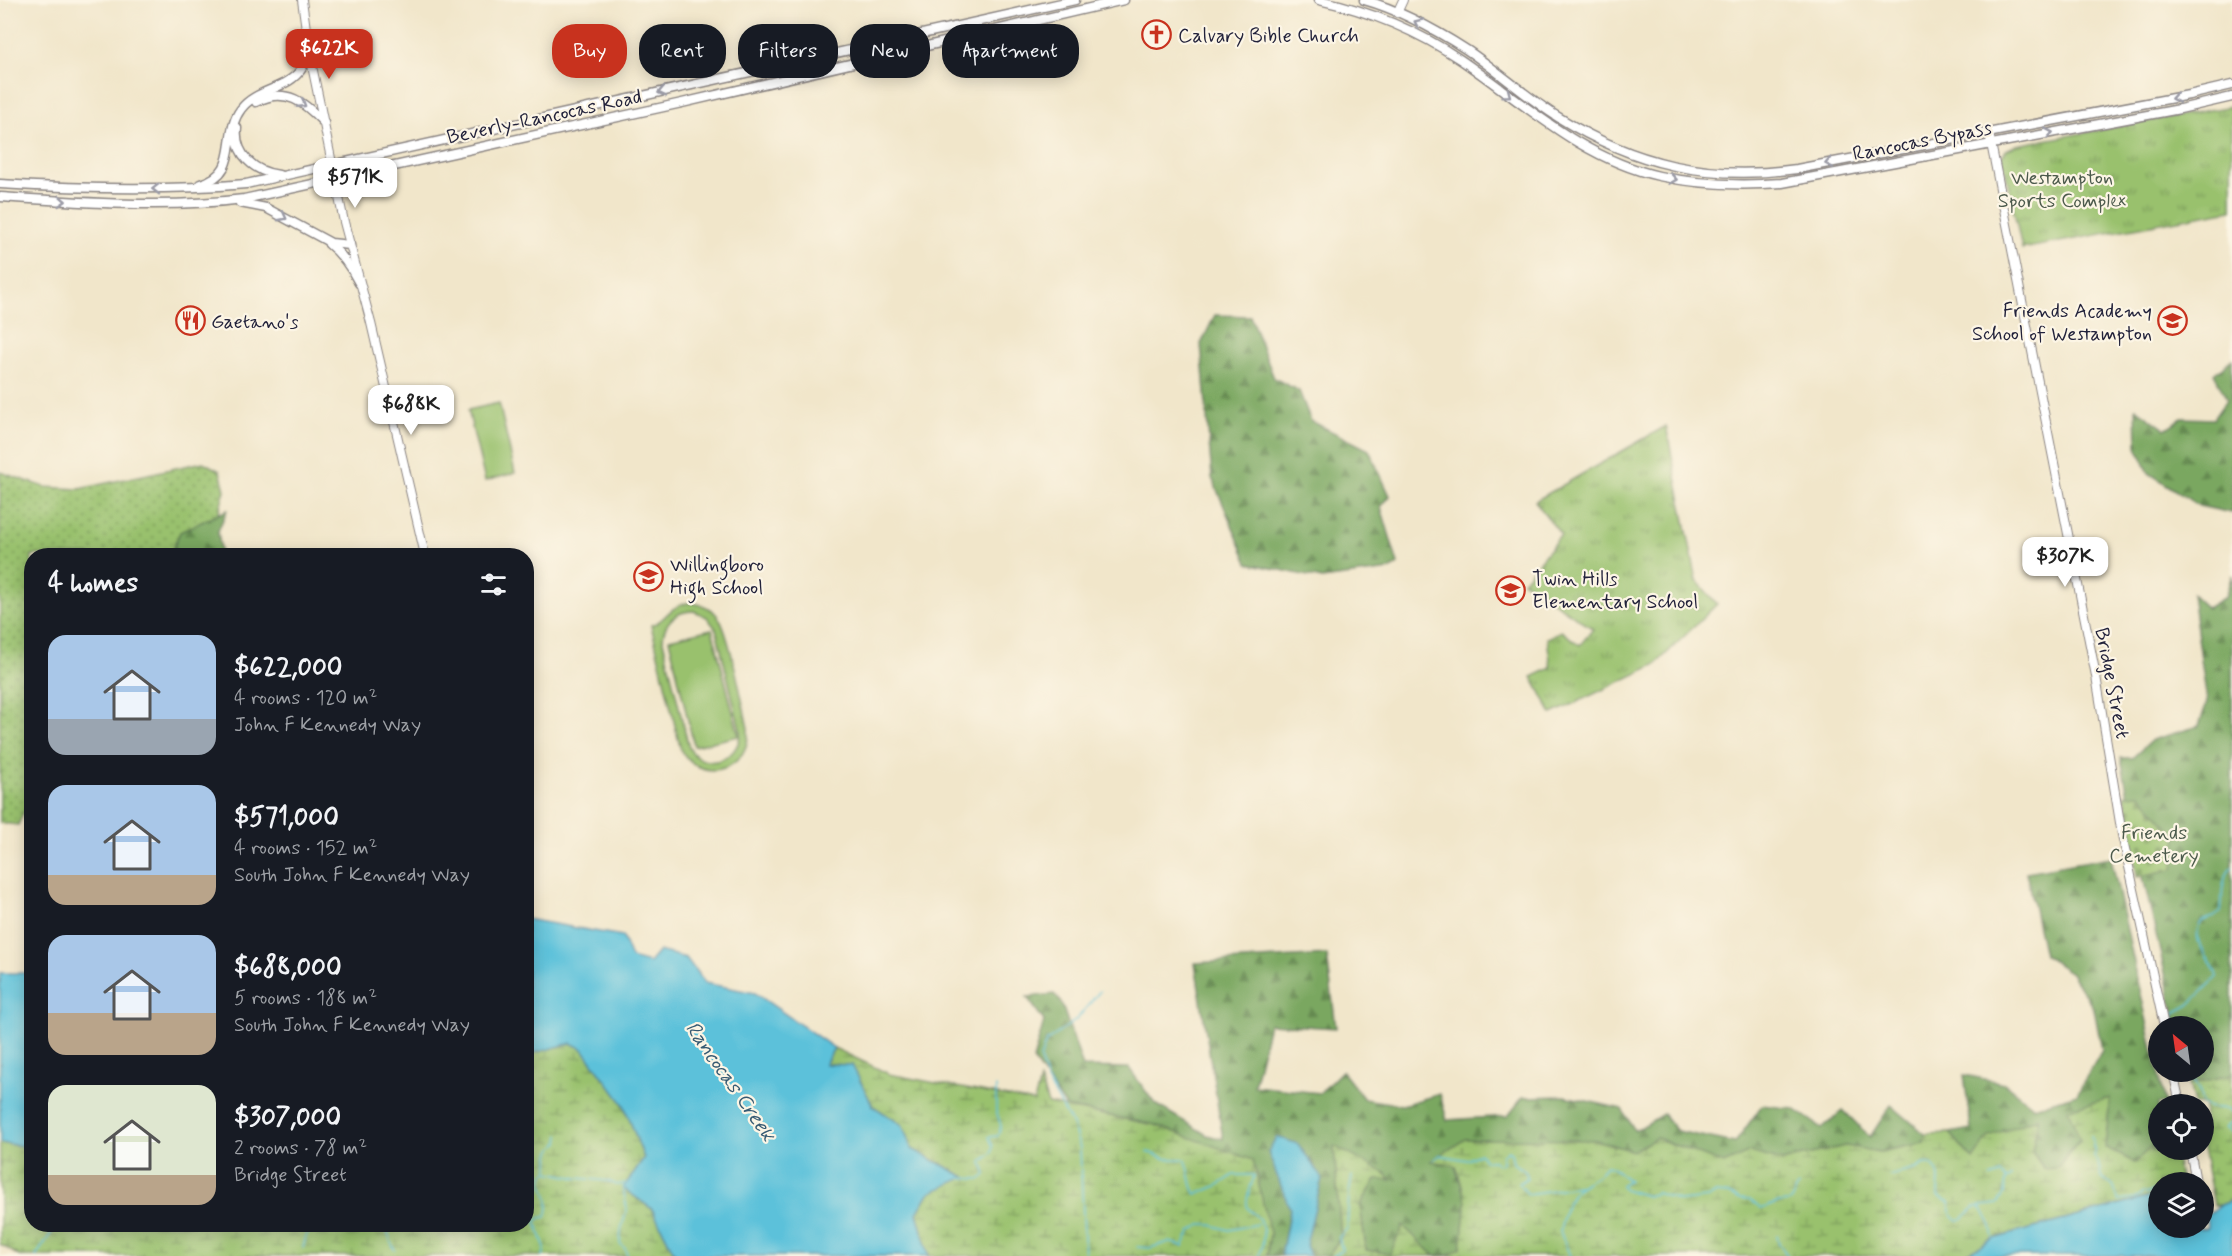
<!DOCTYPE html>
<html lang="en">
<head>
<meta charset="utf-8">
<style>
  :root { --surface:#171b24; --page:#20242c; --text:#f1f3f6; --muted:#9ea1a6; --accent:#c8321e }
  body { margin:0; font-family:Mynerve,sans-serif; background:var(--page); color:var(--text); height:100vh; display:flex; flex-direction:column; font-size:22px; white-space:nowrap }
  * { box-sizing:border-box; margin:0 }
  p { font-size:20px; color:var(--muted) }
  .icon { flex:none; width:33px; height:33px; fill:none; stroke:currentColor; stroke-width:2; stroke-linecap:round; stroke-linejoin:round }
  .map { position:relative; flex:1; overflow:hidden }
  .drawer { position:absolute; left:24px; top:548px; width:510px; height:684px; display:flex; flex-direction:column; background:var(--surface); border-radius:24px; box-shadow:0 3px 15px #0003 }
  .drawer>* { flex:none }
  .top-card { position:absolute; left:552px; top:24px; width:570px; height:54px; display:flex; gap:12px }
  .needle { width:39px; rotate:331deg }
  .fabs { position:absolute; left:2148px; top:1016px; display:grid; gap:12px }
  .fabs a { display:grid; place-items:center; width:66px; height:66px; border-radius:50%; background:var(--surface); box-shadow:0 3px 15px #0003; font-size:30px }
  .price { position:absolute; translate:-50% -51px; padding:0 14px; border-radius:12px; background:#fff; color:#222; font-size:20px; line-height:39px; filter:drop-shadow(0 2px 3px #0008) }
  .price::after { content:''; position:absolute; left:50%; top:36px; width:18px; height:14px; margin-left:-9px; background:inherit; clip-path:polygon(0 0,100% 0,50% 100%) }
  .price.current { background:var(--accent); color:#fff }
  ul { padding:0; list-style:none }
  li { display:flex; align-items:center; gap:18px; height:150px; padding:0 24px }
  li span { display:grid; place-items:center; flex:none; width:168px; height:120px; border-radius:18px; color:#555 }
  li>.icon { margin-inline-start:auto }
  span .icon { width:72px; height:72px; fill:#fffc; stroke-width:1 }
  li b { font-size:26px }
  h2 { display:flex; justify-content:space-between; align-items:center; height:72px; padding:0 24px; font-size:26px }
  .pill { padding:0 21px; border-radius:24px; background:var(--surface); box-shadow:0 3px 15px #0003; font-size:21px; line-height:54px }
  .pill.current { background:var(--accent); color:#fff }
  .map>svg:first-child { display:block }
  .grass { fill:url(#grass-dots); stroke:#5e7254; stroke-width:1.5 }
  .forest { fill:url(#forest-firs); stroke:#4e644e; stroke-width:1.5 }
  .wetland { fill:url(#wetland-marsh); stroke:#5e7254; stroke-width:1.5 }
  .cemetery { fill:url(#cemetery-stones); stroke:#5e7254; stroke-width:1.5 }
  .park { fill:url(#park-tufts); stroke:#5e7254; stroke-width:1.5 }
  .garden { fill:#99c16d; stroke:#5e7254; stroke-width:1.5; fill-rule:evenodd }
  .water { fill:#5cc1da; stroke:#3f728a; stroke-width:1.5 }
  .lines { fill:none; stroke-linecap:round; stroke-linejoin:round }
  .stream { stroke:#5cc1da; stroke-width:1.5 }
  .secondary-casing { stroke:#8a8482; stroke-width:10 }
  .primary-casing { stroke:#8a8482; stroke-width:11 }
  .secondary { stroke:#fff; stroke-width:8 }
  .primary { stroke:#fff; stroke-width:8 }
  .oneway { stroke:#9c9ca7 }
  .labels { text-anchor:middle; stroke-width:4.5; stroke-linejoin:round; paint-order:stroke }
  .poi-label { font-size:20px; fill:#22223b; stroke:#fcf5e5; text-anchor:start }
  .street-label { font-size:20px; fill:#22223b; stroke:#fcf5e5 }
  .park-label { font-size:20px; fill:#4c5a4c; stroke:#fcf5e5 }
  .water-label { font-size:21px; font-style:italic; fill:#365a73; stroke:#fcf5e5 }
</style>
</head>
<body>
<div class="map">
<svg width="2232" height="1256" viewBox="0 0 2232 1256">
  <defs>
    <pattern id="grass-dots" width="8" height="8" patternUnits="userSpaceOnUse" patternTransform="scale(1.5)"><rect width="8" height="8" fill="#99c16d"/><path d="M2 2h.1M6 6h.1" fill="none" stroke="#7c9c5b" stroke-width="1.8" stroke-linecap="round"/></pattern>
    <pattern id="forest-firs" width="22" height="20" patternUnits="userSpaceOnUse" patternTransform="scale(1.5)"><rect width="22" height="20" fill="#7aa760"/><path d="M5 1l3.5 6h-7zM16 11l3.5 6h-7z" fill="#648850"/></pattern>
    <pattern id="wetland-marsh" width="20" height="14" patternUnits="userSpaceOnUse" patternTransform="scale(1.5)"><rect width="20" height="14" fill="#99c16d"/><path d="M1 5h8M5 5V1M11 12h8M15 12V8" fill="none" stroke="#7c9c5b"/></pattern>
    <pattern id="cemetery-stones" width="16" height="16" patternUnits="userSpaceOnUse" patternTransform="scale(1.5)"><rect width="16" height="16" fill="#99c16d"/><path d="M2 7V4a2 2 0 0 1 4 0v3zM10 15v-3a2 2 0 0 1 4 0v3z" fill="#7c9c5b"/></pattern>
    <pattern id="park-tufts" width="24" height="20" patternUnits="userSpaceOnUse" patternTransform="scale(1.5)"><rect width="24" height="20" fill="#99c16d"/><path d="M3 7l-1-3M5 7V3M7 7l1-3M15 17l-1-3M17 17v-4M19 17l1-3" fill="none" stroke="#7c9c5b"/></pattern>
  </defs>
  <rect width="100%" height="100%" fill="#fcf5e5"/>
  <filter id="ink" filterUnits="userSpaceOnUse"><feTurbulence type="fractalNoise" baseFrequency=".0167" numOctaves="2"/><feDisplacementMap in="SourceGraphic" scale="12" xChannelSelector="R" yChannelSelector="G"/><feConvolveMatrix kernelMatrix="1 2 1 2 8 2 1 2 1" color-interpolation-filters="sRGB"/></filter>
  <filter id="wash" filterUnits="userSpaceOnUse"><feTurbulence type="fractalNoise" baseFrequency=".008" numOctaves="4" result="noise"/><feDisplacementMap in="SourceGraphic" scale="24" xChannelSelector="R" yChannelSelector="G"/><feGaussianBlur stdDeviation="1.35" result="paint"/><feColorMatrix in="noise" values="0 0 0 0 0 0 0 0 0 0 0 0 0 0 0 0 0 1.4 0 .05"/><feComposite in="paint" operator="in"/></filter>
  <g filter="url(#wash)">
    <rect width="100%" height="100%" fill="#f1e6ca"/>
    <polygon class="grass" points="203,462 220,471 225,490 207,555 32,555 31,797 18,825 0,823 0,472 45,487 79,489"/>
    <g class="forest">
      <polygon points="1215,315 1250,316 1274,378 1299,391 1311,421 1369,450 1390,496 1381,507 1398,564 1390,570 1322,579 1248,563 1212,478 1201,344"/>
      <polygon points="2232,359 2232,513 2199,506 2149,473 2137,447 2136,408 2165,429 2182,418 2213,419 2227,399 2214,374"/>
      <polygon points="227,510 218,531 221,555 170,555 180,532"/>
      <polygon points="2232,575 2232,1075 2189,1084 2187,1071 2204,1071 2204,1026 2177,1026 2143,877 2121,758 2132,758 2152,740 2199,726 2207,702 2192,594 2207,608 2225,597"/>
      <polygon points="2111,857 2165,1104 2158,1104 2158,1149 2168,1149 2167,1156 2135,1163 2105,1147 2110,1099 2058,1168 2044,1169 2032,1152 2038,1119 1973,1160 1950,1133 1971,1129 1964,1075 2004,1083 2034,1107 2077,1094 2102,1050 2094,1009 2071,973 2044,955 2026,872"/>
      <polygon points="1327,955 1336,1028 1269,1024 1254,1086 1320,1093 1342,1071 1364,1099 1402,1105 1440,1094 1447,1120 1508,1116 1523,1097 1565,1096 1622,1109 1635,1131 1663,1114 1677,1131 1735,1143 1762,1105 1794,1109 1822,1128 1843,1110 1870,1137 1891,1105 1925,1134 1924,1143 1879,1152 1845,1146 1782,1161 1750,1152 1724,1164 1656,1138 1633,1151 1595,1140 1432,1161 1455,1166 1466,1200 1461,1249 1449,1255 1435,1256 1403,1227 1390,1255 1366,1250 1360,1205 1376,1180 1390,1179 1385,1173 1334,1147 1341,1237 1328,1256 1310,1256 1306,1245 1322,1178 1268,1152 1290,1209 1281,1256 1267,1256 1270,1233 1155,1125 1066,1107 1033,1060 1044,1021 1027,997 1054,994 1061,1002 1083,1067 1129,1068 1155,1104 1207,1135 1223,1139 1195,963"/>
    </g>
    <g class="wetland">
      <polygon points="571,1043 583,1049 624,1105 644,1158 623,1188 652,1209 676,1256 19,1256 0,1244 0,1143 31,1147 32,1224 526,1224 527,1055 557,1045"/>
      <polygon points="834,1048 889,1074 1034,1102 1040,1080 1048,1104 1155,1125 1253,1160 1270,1233 1267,1256 929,1256 917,1213 929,1193 964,1176 912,1149 902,1125 873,1106 852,1065 825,1065"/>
      <polygon points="2232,1075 2232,1200 2220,1205 2214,1205 2203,1149 2204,1104 2194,1104 2189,1084"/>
      <polygon points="2110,1098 2105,1147 2135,1163 2149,1148 2166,1156 2168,1149 2174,1149 2181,1182 2158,1182 2158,1195 1993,1239 1961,1256 1328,1256 1341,1237 1334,1146 1385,1173 1391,1180 1376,1180 1360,1205 1366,1250 1390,1254 1403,1226 1435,1256 1449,1255 1461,1248 1466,1200 1456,1166 1431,1161 1465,1139 1595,1140 1633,1151 1656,1138 1724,1164 1750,1152 1782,1161 1845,1146 1879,1152 1924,1143 1925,1134 1950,1133 1973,1160 1989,1136 2038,1118 2032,1152 2044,1169 2058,1168 2080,1140 2068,1109"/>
    </g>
    <polygon class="cemetery" points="2140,794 2177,837 2173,869 2137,877 2125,795"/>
    <g class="park">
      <polygon points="2232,106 2232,210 2022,249 2002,156 2006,150 2017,145"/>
      <polygon points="1666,426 1697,581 1717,604 1655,665 1552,714 1532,677 1551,668 1547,638 1561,631 1580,645 1593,629 1523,581 1561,535 1535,501"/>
    </g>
    <g class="garden">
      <polygon points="499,403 515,473 485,481 468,410"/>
      <path d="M687,603C698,603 709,606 717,615C729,629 743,706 748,728C752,769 703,786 681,751L651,625C665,622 667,607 687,603ZM694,611L707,617L716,629L740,730C742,759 705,774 689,748L663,641C663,623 675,611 694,611Z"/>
      <polygon points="712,629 739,736 694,746 669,639"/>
    </g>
    <g class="water">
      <polygon points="526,919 622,936 631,958 649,963 659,951 686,958 705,983 755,993 834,1048 825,1064 852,1065 873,1106 902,1125 912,1149 965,1177 929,1193 917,1213 929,1256 676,1256 652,1209 623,1188 644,1158 624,1105 583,1049 571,1043 527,1055"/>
      <polygon points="0,973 31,973 31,1147 0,1143"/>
      <polygon points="1277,1137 1298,1144 1322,1178 1306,1245 1310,1256 1281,1256 1290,1209 1268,1152"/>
      <polygon points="2158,1195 2158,1227 2207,1228 2206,1216 2220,1205 2232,1200 2232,1256 1961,1256 1993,1239"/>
    </g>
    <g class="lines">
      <g class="stream">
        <path d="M2173,1026L2174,1013L2189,1005L2217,977C2213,958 2187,942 2202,921L2214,917L2221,912C2223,896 2220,880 2232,867"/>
        <polyline points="2183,1071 2184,1076 2191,1077 2200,1092 2202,1104"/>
        <path d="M2204,1105C2214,1111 2221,1105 2232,1112"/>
        <polyline points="2232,1121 2225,1128 2232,1132"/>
        <polyline points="2091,1136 2095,1154 2094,1156 2099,1166 2101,1178 2113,1186 2119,1201 2135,1199 2141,1196 2142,1192 2147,1194 2155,1190 2158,1191"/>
        <path d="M1148,1152L1167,1159H1185C1191,1170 1189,1185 1196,1194C1210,1189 1223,1184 1233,1175H1254C1253,1184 1246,1194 1247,1204C1247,1210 1251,1211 1255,1215C1267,1226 1264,1242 1259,1256"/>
        <path d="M1433,1160L1440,1155L1467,1160L1480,1153L1485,1161H1494L1499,1165L1502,1163V1156L1508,1150L1511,1153L1513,1163C1519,1168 1528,1169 1527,1179L1518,1183L1528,1194L1579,1186"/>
        <path d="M549,1171C549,1160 548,1150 559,1142L560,1135"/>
        <polyline points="548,1172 577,1178 608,1181 617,1185 626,1183"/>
        <path d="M1889,1176L1916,1169L1924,1164H1931C1944,1176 1937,1183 1938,1196L1949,1202L1952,1215L1958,1220L1962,1219L1975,1207L1998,1204L2004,1194L2006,1180L2010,1178L2011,1176"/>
        <polyline points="960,1178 981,1179 986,1175 982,1162 992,1153 993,1146 989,1137 998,1136 1001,1126 996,1110 996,1087"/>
        <polyline points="1991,1178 2001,1174 2006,1179"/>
        <polyline points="624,1185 623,1187 627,1209 621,1230 620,1243 626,1250 627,1256"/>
        <polyline points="1981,1207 1991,1226 1993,1238"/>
        <path d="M389,1224C385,1232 391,1242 395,1250"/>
        <polyline points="1777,1236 1779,1244 1788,1256"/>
        <polyline points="1137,1247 1150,1248 1169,1242 1183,1246 1191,1231 1200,1225 1211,1225 1229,1230 1258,1224"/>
        <polyline points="303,1248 308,1229 316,1224"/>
        <polyline points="36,1256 52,1232 52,1224"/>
        <path d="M543,1256L545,1248L536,1222L539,1218L546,1217C550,1203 548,1195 542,1183L543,1175L547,1172"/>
        <polyline points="1085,1256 1080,1148 1072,1124 1046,1079 1040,1059 1046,1042 1076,1020 1100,991"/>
        <polyline points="1333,1256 1342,1250 1339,1237 1347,1229 1349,1194 1352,1176"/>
        <path d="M1570,1256L1560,1231L1566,1205L1576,1189L1598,1175L1606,1166C1616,1167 1620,1176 1629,1180L1621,1185L1624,1189L1647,1196L1657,1193L1681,1201L1708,1198L1716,1193L1728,1194L1739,1199L1750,1200L1761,1209L1777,1203L1790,1202L1798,1186"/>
      </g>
    </g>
  </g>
  <g filter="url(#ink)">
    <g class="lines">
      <defs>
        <g id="secondary">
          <polyline points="302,0 309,51 344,222 371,323 425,555"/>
          <polyline points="1397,13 1403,0"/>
          <polyline points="1989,133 2096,676 2122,835 2164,1026"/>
          <polyline points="2173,1071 2180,1104"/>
          <polyline points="2190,1149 2196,1182"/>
        </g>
        <g id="primary">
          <path d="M1319,0C1369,11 1418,31 1461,60C1524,103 1582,159 1659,176C1700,185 1741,186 1782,183L2180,109L2232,97"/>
          <path d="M1364,0C1400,10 1436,30 1467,50C1498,71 1526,97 1558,117C1635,165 1708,181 1797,169L2189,95L2232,85"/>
          <path d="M256,102C286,86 305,103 324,123"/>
          <path d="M237,128C234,155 255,172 279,175"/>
          <path d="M0,184C83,189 164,191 246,184L1075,0"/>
          <path d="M200,184C242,173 221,135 241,109C257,88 288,90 302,68C305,63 307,56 309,51"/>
          <path d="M0,197C82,202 163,209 244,199L682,103L1124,0"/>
          <polyline points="240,203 266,208 331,243 350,245"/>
          <path d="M329,244C343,255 351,267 359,283"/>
        </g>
      </defs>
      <use href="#secondary" class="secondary-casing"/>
      <use href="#primary" class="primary-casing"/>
      <use href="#secondary" class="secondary"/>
      <use href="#primary" class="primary"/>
    </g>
    <defs><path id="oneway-chevron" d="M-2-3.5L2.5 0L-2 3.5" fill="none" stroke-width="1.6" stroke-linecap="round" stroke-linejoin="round" transform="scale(1.5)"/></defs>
    <g class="oneway">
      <use href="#oneway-chevron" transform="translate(1418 23) rotate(-155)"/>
      <use href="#oneway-chevron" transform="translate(662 92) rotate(167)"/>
      <use href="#oneway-chevron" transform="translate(1507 94) rotate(37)"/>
      <use href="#oneway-chevron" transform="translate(2175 98) rotate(170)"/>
      <use href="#oneway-chevron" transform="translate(302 104) rotate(32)"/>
      <use href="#oneway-chevron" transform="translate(2049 133) rotate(-10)"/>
      <use href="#oneway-chevron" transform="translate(1829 163) rotate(169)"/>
      <use href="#oneway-chevron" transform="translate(1673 179) rotate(9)"/>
      <use href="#oneway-chevron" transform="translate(156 189) rotate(179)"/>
      <use href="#oneway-chevron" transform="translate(62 201) rotate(4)"/>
      <use href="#oneway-chevron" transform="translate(283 217) rotate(28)"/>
    </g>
  </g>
  <defs>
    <symbol id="church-ring" viewBox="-11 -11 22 22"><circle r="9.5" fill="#fcf5e5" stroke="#c8321e" stroke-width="1.5"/><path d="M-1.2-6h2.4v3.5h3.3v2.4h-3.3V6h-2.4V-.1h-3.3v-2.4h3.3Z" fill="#c8321e"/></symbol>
    <symbol id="restaurant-ring" viewBox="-11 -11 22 22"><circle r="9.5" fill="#fcf5e5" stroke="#c8321e" stroke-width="1.5"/><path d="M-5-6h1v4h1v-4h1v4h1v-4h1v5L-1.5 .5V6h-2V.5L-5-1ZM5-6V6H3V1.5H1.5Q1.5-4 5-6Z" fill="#c8321e"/></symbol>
    <symbol id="school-ring" viewBox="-11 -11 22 22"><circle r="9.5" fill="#fcf5e5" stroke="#c8321e" stroke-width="1.5"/><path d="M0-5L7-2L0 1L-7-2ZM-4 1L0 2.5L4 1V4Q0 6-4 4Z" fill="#c8321e"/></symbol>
  </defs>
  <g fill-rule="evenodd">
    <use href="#church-ring" x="1140" y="18" width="33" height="33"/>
    <use href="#restaurant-ring" x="174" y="304" width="33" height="33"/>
    <use href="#school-ring" x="2156" y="304" width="33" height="33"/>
    <use href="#school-ring" x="632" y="560" width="33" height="33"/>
    <use href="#school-ring" x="1494" y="574" width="33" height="33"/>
  </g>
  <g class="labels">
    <g class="poi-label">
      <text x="1178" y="42">Calvary Bible Church</text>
      <text x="2152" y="317" text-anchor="end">Friends Academy<tspan x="2152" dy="23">School of Westampton</tspan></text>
      <text x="211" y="328">Gaetano's</text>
      <text x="670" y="571">Willingboro<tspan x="670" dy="23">High School</tspan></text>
      <text x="1532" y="585">Twin Hills<tspan x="1532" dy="23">Elementary School</tspan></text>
    </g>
    <g class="street-label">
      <text transform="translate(544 116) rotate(-12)" y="7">Beverly-Rancocas Road</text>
      <text transform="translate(1922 140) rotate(-11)" y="7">Rancocas Bypass</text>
      <text transform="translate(2113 683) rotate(79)" y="7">Bridge Street</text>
    </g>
    <g class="park-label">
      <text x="2062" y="184">Westampton<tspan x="2062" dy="23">Sports Complex</tspan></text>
      <text x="2154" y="839">Friends<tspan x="2154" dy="23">Cemetery</tspan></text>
    </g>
    <g class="water-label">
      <text transform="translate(731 1081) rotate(55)" y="7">Rancocas Creek</text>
    </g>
  </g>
</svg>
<div class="fabs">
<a><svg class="needle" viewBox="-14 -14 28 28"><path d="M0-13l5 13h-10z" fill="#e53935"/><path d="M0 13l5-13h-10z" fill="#9ea1a6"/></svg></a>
<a><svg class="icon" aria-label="locate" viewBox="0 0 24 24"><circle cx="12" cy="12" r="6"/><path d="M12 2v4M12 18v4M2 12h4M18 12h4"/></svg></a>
<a><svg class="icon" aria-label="layers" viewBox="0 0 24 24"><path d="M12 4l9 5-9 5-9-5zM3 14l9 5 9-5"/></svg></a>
</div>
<b class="price current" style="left:329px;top:80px">$622K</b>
<b class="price" style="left:355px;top:209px">$571K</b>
<b class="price" style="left:411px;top:436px">$688K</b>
<b class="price" style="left:2065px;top:588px">$307K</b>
<div class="top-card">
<a class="pill current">Buy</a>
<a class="pill">Rent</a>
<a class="pill">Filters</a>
<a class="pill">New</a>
<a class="pill">Apartment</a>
</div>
<section class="drawer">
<h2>4 homes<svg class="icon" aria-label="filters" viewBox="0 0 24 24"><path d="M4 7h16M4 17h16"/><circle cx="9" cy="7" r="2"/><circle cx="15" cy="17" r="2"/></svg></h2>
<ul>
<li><span style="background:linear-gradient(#a9c7e8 70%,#9aa5b1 0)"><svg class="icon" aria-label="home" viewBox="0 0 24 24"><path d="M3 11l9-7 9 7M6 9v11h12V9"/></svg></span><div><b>$622,000</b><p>4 rooms · 120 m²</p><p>John F Kennedy Way</p></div></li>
<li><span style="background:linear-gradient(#a9c7e8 75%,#b9a48a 0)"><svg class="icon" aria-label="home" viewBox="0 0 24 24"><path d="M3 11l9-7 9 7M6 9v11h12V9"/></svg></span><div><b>$571,000</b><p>4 rooms · 152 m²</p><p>South John F Kennedy Way</p></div></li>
<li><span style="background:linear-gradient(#a9c7e8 65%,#b9a48a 0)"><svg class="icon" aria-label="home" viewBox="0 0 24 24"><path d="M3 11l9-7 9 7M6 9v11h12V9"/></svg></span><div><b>$688,000</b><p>5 rooms · 188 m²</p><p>South John F Kennedy Way</p></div></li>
<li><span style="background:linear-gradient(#dfe7d0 75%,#b9a48a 0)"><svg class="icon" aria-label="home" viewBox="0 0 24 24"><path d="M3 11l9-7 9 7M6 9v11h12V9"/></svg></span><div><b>$307,000</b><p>2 rooms · 78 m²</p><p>Bridge Street</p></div></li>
</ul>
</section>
</div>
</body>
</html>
